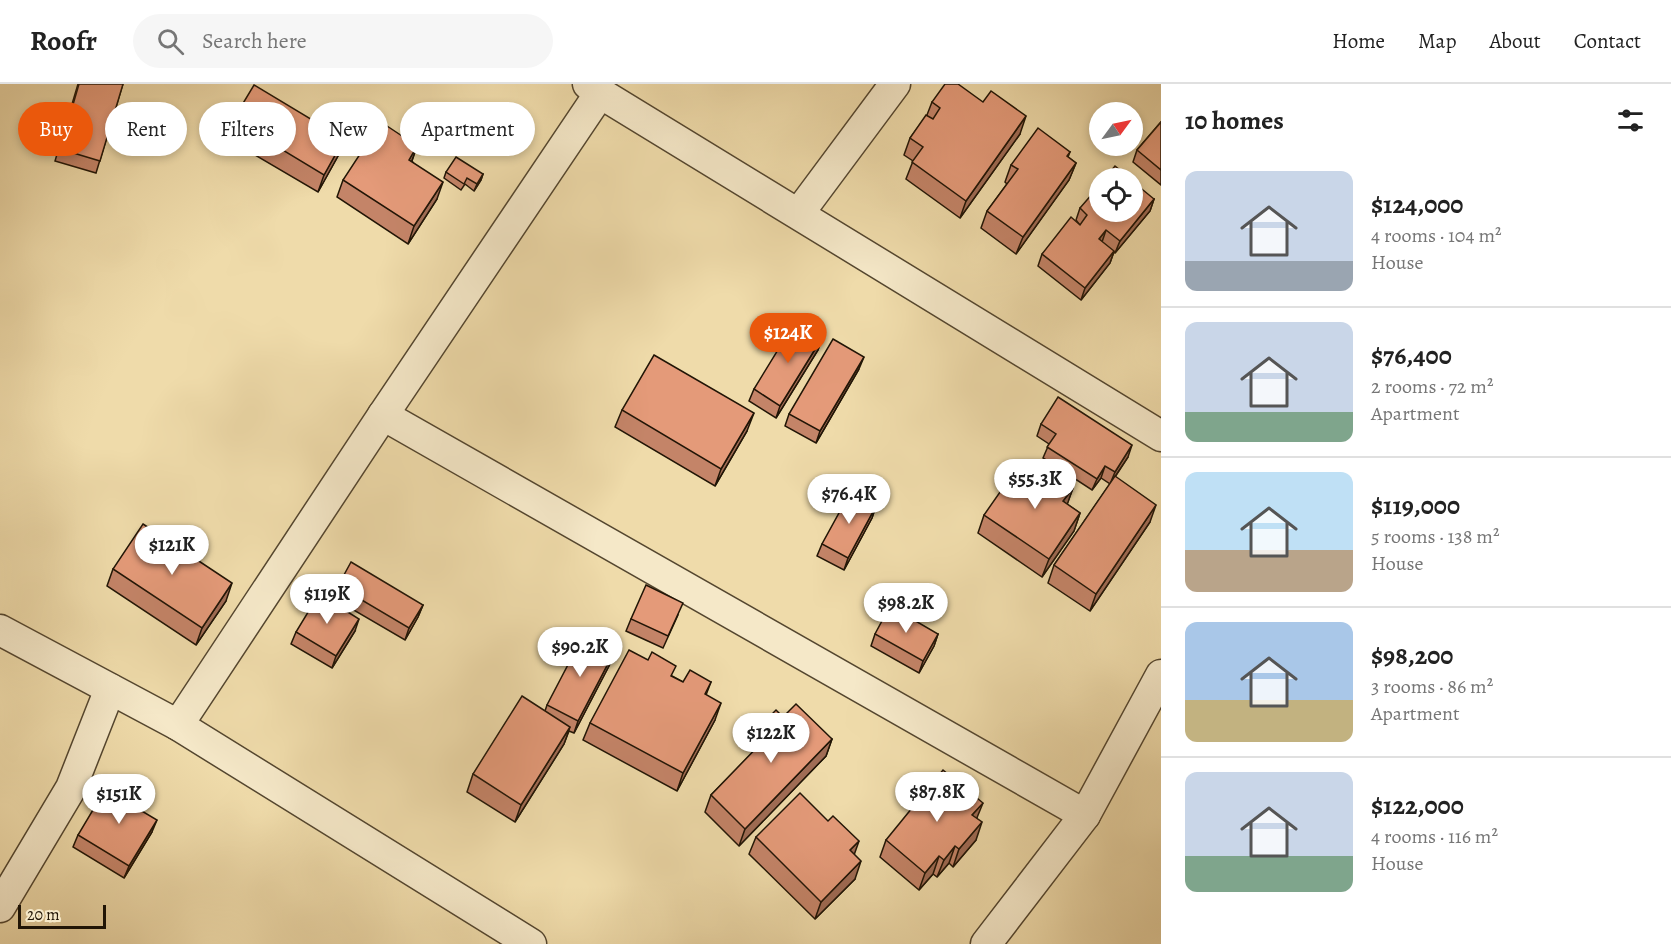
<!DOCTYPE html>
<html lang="en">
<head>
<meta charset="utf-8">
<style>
  :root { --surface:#fff; --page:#f6f6f6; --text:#222; --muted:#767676; --line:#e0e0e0; --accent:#ea580c }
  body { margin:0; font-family:Alegreya,serif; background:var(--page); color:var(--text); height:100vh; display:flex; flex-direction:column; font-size:22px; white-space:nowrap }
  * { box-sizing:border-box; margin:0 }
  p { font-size:20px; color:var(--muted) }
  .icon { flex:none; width:33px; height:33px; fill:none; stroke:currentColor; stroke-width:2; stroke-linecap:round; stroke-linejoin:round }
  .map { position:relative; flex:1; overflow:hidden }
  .sheet { display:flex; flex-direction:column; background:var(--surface); width:510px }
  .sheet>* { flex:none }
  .top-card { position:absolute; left:18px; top:18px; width:570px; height:54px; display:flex; gap:12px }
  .needle { width:39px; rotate:57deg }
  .controls { position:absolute; left:1089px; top:18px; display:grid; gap:12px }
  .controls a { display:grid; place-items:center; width:54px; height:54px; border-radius:50%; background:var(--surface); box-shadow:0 3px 9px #0003; font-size:30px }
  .scale { position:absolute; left:18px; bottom:15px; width:88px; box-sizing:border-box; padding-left:6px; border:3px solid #211506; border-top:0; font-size:16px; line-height:21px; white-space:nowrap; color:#211506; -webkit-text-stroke:4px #f5e8c8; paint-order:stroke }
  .price { position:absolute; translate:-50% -51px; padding:0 14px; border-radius:21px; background:#fff; color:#222; font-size:20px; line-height:39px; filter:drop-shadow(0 2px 3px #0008) }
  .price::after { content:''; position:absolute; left:50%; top:36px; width:18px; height:14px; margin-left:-9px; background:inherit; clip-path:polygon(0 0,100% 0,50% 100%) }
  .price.selected { background:var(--accent); color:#fff }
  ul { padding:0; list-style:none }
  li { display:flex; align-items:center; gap:18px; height:150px; padding:0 24px }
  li+li { border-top:2px solid var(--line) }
  li span { display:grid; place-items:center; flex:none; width:168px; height:120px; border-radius:12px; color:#555 }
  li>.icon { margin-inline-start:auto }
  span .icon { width:72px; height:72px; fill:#fffc; stroke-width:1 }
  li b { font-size:26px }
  h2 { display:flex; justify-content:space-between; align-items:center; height:72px; padding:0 24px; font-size:26px }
  .pill { padding:0 21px; border-radius:27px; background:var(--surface); box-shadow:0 3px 9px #0003; font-size:21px; line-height:54px }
  .pill.selected { background:var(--accent); color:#fff }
  header { display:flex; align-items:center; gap:36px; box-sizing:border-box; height:84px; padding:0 30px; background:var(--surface); border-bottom:2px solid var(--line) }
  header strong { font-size:28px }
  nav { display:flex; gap:33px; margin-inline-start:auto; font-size:21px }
  .search { width:420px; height:54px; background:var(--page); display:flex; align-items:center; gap:15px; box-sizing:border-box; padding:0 21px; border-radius:33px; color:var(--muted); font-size:22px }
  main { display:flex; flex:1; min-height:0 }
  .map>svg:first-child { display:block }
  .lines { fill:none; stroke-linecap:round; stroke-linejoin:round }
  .minor-casing { stroke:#54462f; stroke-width:33 }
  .minor { stroke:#f5e8c8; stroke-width:30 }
  .wall { fill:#c48468; stroke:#211506; stroke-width:1.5 }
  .shaded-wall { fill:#a06c55; stroke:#211506; stroke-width:1.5 }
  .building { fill:#e49a79; stroke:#211506; stroke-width:1.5 }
</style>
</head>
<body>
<header>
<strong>Roofr</strong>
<div class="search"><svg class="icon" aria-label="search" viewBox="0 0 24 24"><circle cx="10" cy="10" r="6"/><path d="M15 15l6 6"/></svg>Search here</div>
<nav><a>Home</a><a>Map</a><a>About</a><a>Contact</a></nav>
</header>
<main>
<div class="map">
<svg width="1161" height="860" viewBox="0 0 1161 860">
  <rect width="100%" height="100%" fill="#efdbaa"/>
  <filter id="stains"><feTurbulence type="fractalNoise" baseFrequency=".00333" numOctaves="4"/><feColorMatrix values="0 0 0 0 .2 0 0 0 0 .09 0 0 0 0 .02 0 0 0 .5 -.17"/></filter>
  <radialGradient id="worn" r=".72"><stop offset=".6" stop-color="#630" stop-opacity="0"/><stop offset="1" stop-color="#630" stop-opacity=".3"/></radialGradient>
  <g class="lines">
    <defs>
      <g id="minor">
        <polyline points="588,0 600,9 1161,352"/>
        <polyline points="799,129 895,0"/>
        <polyline points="383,331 1085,731"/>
        <polyline points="0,546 178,641 531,860"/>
        <polyline points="178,641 383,331 600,9"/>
        <polyline points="0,823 71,704 110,605"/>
        <polyline points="986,860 1085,731 1161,591"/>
      </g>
    </defs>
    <use href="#minor" class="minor-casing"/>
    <use href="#minor" class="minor"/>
  </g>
  <g class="wall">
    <polygon points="78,0 123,0 96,89 55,77"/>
    <polygon points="932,18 1020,50 960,134 906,95 913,77 904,71 910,54 927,31"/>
    <polygon points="233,36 344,55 338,72 318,108 226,54"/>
    <polygon points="1161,38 1161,101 1133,78 1137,66"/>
    <polygon points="417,62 412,77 437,115 408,160 337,113 343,96"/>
    <polygon points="1070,68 1068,73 1076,79 1069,96 1016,170 981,144 987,127 1007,100 1005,98 1011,81"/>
    <polygon points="446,88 483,90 481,96 474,107 465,100 461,106 444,94"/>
    <polygon points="1154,115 1150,127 1115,169 1114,168 1110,179 1081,216 1038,182 1042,170 1080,141 1076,136 1080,124"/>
    <polygon points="822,254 818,266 776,334 749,317 754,305"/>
    <polygon points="859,285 816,359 785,342 789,330"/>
    <polygon points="622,326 747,347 715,402 615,343"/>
    <polygon points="1041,340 1128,373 1115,393 1150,438 1090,527 1048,499 1054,481 1110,400 1101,394 1092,406 1043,374 1049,360 1037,352"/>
    <polygon points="1039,395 1073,404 1067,420 1080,429 1074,447 1042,493 978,449 984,431"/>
    <polygon points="876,422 872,434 844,486 817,472 822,460"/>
    <polygon points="113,485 226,517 196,561 107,502"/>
    <polygon points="338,502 423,521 418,533 405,556 333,514"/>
    <polygon points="678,531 663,564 626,547 631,535"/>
    <polygon points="355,547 332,584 291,560 296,548"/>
    <polygon points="875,550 938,550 934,562 919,589 871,562"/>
    <polygon points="610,580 574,649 569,647 564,660 515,738 467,708 473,690 545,627 547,621"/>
    <polygon points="672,592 683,598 711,598 706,611 715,636 677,707 583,656 590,639"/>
    <polygon points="783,633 832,655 826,672 739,762 705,728 711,711 755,666 751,662 757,645"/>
    <polygon points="118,711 147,715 142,727 152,748 124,794 73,763 78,751"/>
    <polygon points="977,734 976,756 953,783 949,779 937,793 933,790 919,806 880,773 886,756"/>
    <polygon points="756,753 855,795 815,835 749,770"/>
  </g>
  <g class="shaded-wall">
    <polygon points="1026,32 1020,50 960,134 966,117"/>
    <polygon points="344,55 338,72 318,108 324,91"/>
    <polygon points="417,62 411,79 409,76"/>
    <polygon points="1076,79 1069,96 1016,170 1023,153"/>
    <polygon points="483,90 481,96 474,107 477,100"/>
    <polygon points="443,98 437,115 408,160 414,142"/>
    <polygon points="1154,115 1150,127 1115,169 1120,157"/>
    <polygon points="1106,146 1102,158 1099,155"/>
    <polygon points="1114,167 1110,179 1081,216 1085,204"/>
    <polygon points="822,254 818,266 776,334 780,322"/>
    <polygon points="864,273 859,285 816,359 820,347"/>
    <polygon points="754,329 747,347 715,402 721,385"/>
    <polygon points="1132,361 1128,373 1110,400 1115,388"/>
    <polygon points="1105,382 1101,394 1092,406 1097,395"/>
    <polygon points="1073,404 1067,421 1063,417"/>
    <polygon points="1156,421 1150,438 1090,527 1096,510"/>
    <polygon points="876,422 872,434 844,486 848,474"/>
    <polygon points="1080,429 1074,447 1042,493 1049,475"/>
    <polygon points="232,499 226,517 196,561 202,544"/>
    <polygon points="423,521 418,533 405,556 409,544"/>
    <polygon points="359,535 355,547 332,584 336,572"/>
    <polygon points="938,550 934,562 919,589 923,577"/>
    <polygon points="614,568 610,580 574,649 578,637"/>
    <polygon points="721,619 715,636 677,707 683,689"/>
    <polygon points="570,643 564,660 515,738 521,721"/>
    <polygon points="832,655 826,672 739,762 745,745"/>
    <polygon points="983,719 976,736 972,731"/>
    <polygon points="157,736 152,748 124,794 129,782"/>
    <polygon points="982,738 976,756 953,783 959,765"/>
    <polygon points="859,757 853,774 850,766"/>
    <polygon points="955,762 949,779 937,793 944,776"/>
    <polygon points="939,772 933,790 919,806 925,789"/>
    <polygon points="861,777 855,795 815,835 821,818"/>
  </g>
  <g class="building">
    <polygon points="79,0 123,0 100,77 60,65"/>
    <polygon points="945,0 958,0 983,18 991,7 1026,32 966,117 912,78 923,63 910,54 926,31 933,35 940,24 932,18"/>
    <polygon points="254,1 344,55 324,91 233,36"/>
    <polygon points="381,38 417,62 409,76 443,98 414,142 343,96"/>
    <polygon points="1161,38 1161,86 1137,66"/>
    <polygon points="1038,44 1070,68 1067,72 1076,79 1023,153 987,127 1018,85 1011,81"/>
    <polygon points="456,73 483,90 477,100 467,94 464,100 446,88"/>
    <polygon points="1115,82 1130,94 1105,94"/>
    <polygon points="1132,97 1154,115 1120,157 1106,146 1099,155 1114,167 1085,204 1042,170 1071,133 1080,141 1087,131 1080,124 1100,101 1100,128 1132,128"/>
    <polygon points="795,238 822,254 780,322 754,305"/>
    <polygon points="833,255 864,273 820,347 789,330"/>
    <polygon points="654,271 754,329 721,385 622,326"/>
    <polygon points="1058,313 1132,361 1115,388 1105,382 1097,395 1047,363 1056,350 1041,340"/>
    <polygon points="1019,381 1039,395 1046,385 1073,404 1063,417 1080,429 1049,475 984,431"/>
    <polygon points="1115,392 1156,421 1096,510 1054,481"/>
    <polygon points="851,407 876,422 848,474 822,460"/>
    <polygon points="143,440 232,499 202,544 113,485"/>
    <polygon points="351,478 423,521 409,544 338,502"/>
    <polygon points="646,501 683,519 668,552 631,535"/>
    <polygon points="319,510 359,535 336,572 296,548"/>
    <polygon points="890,522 938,550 923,577 875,550"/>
    <polygon points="583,552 614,568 578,637 547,621"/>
    <polygon points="629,566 648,576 652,568 676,582 671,592 683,598 690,586 711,598 705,610 721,619 683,689 590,639"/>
    <polygon points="522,612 570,643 521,721 473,690"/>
    <polygon points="796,620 832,655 745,745 711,711 766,654 757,645 776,626 783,633"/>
    <polygon points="943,686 983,719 972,731 982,738 959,765 955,762 944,776 939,772 925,789 886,756"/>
    <polygon points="124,702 147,715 140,726 157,736 129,782 78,751 106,704 118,711"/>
    <polygon points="800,709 828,737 833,732 859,757 850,766 861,777 821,818 756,753"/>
  </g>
  <rect width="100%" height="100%" filter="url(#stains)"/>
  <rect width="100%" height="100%" fill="url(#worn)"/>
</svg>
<div class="controls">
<a><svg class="needle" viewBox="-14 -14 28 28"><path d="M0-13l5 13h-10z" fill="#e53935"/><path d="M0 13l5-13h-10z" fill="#767676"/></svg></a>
<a><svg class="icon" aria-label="locate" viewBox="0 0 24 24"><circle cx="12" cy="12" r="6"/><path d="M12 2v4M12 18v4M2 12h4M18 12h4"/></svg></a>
</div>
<div class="scale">20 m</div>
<b class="price selected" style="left:788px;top:280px">$124K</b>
<b class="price" style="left:1035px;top:426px">$55.3K</b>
<b class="price" style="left:849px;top:441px">$76.4K</b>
<b class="price" style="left:172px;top:492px">$121K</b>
<b class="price" style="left:327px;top:541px">$119K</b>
<b class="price" style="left:906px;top:550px">$98.2K</b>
<b class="price" style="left:580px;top:594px">$90.2K</b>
<b class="price" style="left:771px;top:680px">$122K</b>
<b class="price" style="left:937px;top:739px">$87.8K</b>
<b class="price" style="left:119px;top:741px">$151K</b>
<div class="top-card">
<a class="pill selected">Buy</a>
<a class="pill">Rent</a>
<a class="pill">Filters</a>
<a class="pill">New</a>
<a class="pill">Apartment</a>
</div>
</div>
<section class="sheet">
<h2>10 homes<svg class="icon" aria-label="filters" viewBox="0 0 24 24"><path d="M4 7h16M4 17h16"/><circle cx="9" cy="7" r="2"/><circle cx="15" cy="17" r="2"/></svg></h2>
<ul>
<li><span style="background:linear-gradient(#c9d6e8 75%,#9aa5b1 0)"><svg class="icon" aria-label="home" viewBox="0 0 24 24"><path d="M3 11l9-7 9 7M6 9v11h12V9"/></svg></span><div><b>$124,000</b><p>4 rooms · 104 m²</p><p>House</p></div></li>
<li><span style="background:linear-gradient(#c9d6e8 75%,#7fa58c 0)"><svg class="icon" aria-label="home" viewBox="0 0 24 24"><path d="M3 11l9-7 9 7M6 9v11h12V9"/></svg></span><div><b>$76,400</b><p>2 rooms · 72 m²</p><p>Apartment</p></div></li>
<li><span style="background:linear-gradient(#bfe0f5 65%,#b9a48a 0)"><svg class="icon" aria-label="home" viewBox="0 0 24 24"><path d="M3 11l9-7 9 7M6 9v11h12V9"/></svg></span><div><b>$119,000</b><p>5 rooms · 138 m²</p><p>House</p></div></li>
<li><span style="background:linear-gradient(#a9c7e8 65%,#c2b280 0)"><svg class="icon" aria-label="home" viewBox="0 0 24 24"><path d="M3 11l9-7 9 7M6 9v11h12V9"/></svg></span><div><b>$98,200</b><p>3 rooms · 86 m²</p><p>Apartment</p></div></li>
<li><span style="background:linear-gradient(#c9d6e8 70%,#7fa58c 0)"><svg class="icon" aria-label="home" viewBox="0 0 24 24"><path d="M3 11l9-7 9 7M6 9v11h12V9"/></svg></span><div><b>$122,000</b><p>4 rooms · 116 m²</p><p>House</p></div></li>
</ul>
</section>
</main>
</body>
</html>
